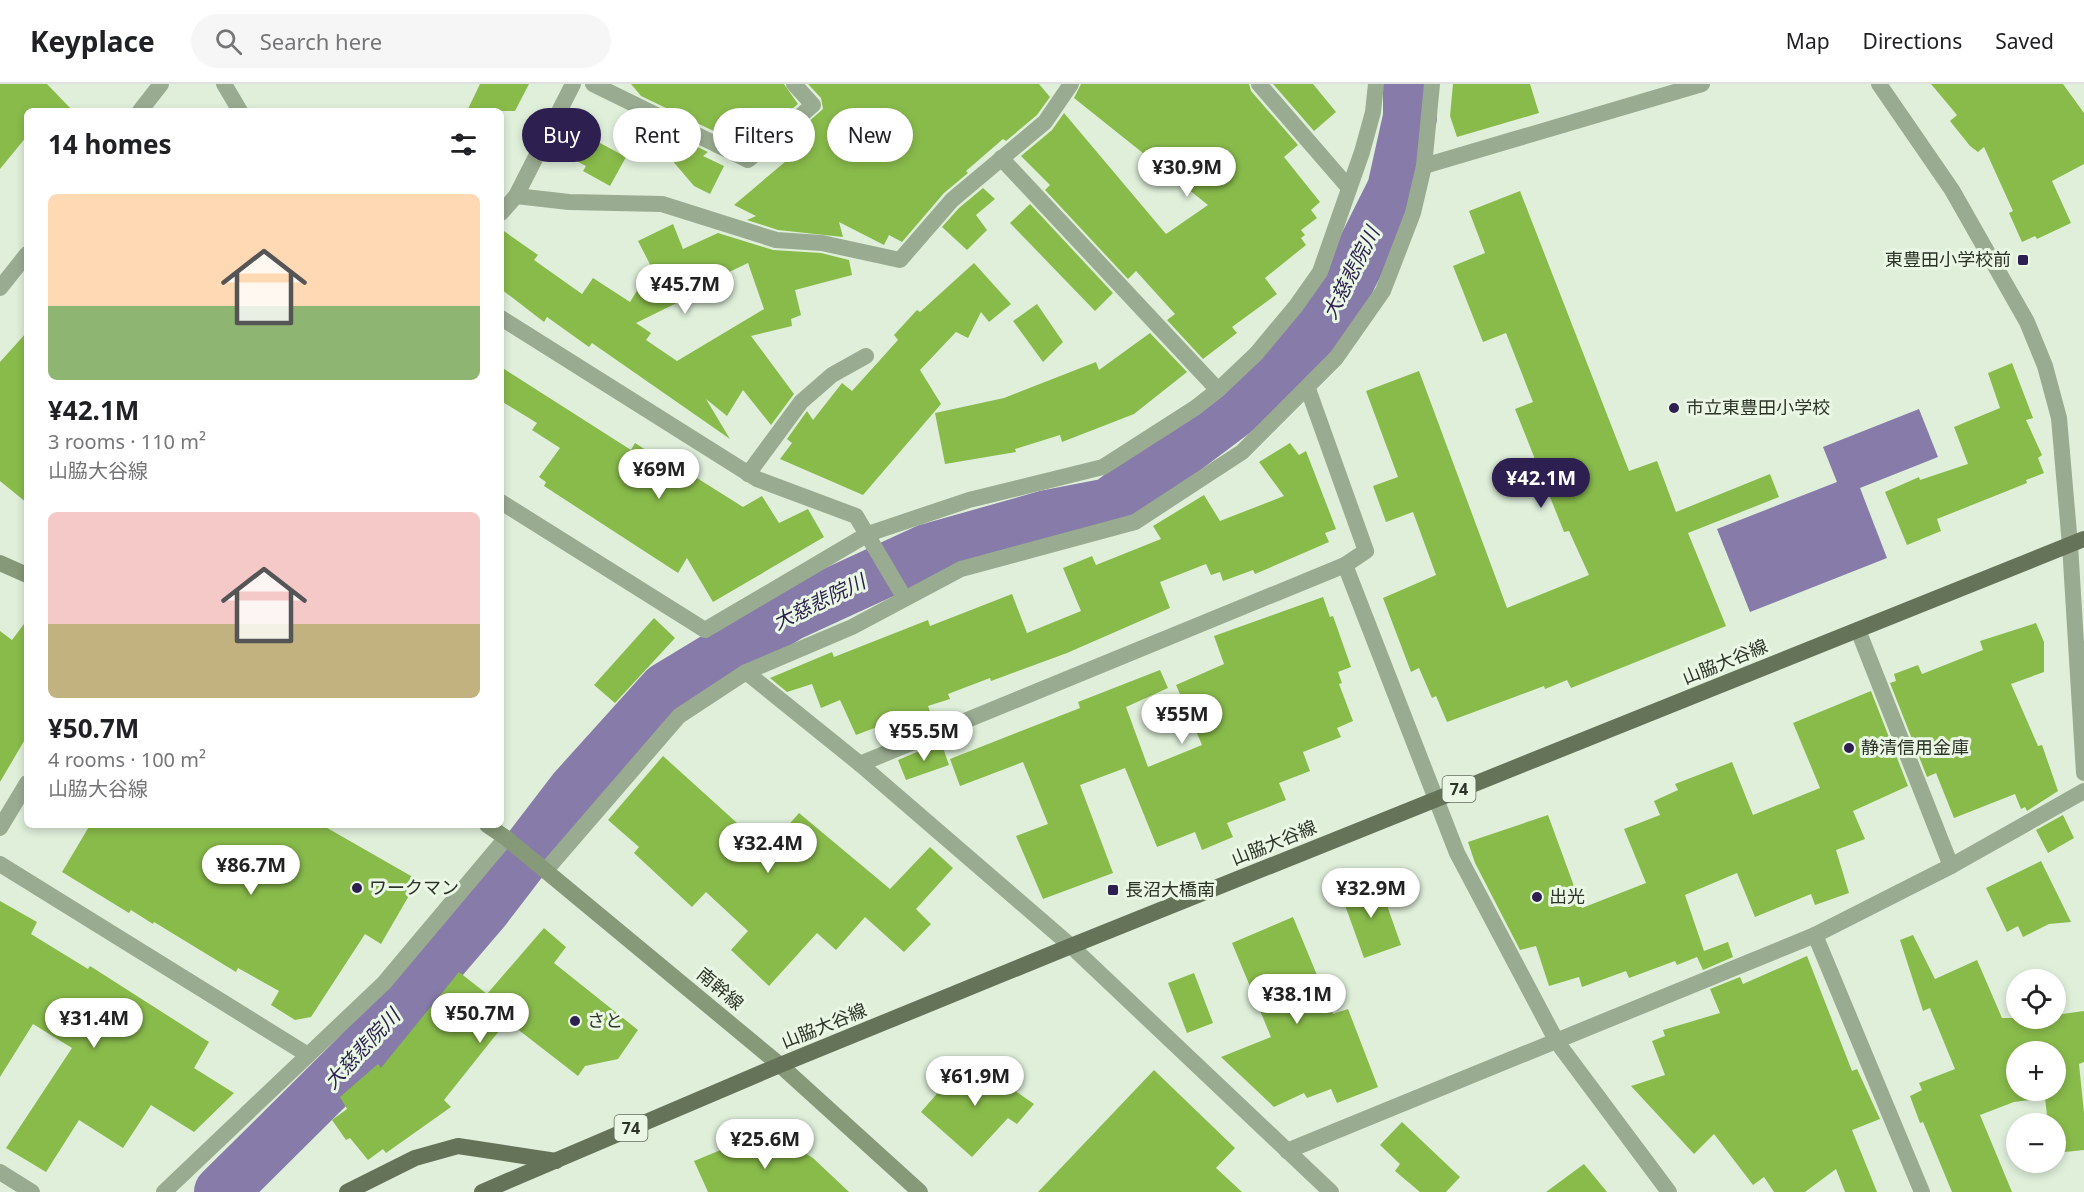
<!DOCTYPE html>
<html lang="en">
<head>
<meta charset="utf-8">
<style>
  :root { --surface:#fff; --page:#f6f6f6; --text:#202124; --muted:#757577; --line:#e0e0e0; --accent:#2d2050 }
  body { margin:0; font-family:"Noto Sans","Noto Sans JP",sans-serif; background:var(--page); color:var(--text); height:100vh; display:flex; flex-direction:column; font-size:22px; white-space:nowrap }
  * { box-sizing:border-box; margin:0 }
  p { font-size:20px; color:var(--muted) }
  .icon { flex:none; width:33px; height:33px; fill:none; stroke:currentColor; stroke-width:2; stroke-linecap:round; stroke-linejoin:round }
  .map { position:relative; flex:1; overflow:hidden }
  .panel { position:absolute; left:24px; top:24px; width:480px; height:720px; display:flex; flex-direction:column; background:var(--surface); border-radius:9px; box-shadow:0 3px 9px #0003 }
  .panel>* { flex:none }
  .top-card { position:absolute; left:522px; top:24px; width:570px; height:54px; display:flex; gap:12px }
  .controls { position:absolute; left:2006px; top:885px; display:grid; gap:12px }
  .controls a { display:grid; place-items:center; width:60px; height:60px; border-radius:50%; background:var(--surface); box-shadow:0 3px 9px #0003; font-size:30px }
  .price { position:absolute; translate:-50% -51px; padding:0 14px; border-radius:21px; background:#fff; color:#222; font-size:20px; line-height:39px; filter:drop-shadow(0 2px 3px #0008) }
  .price::after { content:''; position:absolute; left:50%; top:36px; width:18px; height:14px; margin-left:-9px; background:inherit; clip-path:polygon(0 0,100% 0,50% 100%) }
  .price.selected { background:var(--accent); color:#fff }
  ul { padding:0; list-style:none }
  li { display:grid; align-content:center; gap:12px; height:318px; padding:0 24px }
  li span { display:grid; place-items:center; height:186px; border-radius:9px; color:#555 }
  li>.icon { margin-inline-start:auto }
  span .icon { width:108px; height:108px; fill:#fffc; stroke-width:1 }
  li b { font-size:26px }
  h2 { display:flex; justify-content:space-between; align-items:center; height:72px; padding:0 24px; font-size:26px }
  .chip { padding:0 21px; border-radius:27px; background:var(--surface); box-shadow:0 3px 9px #0003; font-size:21px; line-height:54px }
  .chip.selected { background:var(--accent); color:#fff }
  header { display:flex; align-items:center; gap:36px; box-sizing:border-box; height:84px; padding:0 30px; background:var(--surface); border-bottom:2px solid var(--line) }
  header strong { font-size:28px }
  nav { display:flex; gap:33px; margin-inline-start:auto; font-size:21px }
  .search { width:420px; height:54px; background:var(--page); display:flex; align-items:center; gap:15px; box-sizing:border-box; padding:0 21px; border-radius:33px; color:var(--muted); font-size:22px }
  .map>svg:first-child { display:block }
  .water { fill:#877ba9 }
  .lines { fill:none; stroke-linecap:round; stroke-linejoin:round }
  .river { stroke:#877ba9; stroke-width:54 }
  .building { fill:#89bb4b; fill-rule:evenodd }
  .minor { stroke:#99ab90; stroke-width:16 }
  .tertiary { stroke:#99ab90; stroke-width:16 }
  .secondary { stroke:#869978; stroke-width:16 }
  .primary { stroke:#657359; stroke-width:16 }
  .poi-dot { fill:#2d2050; stroke:#eaf7e5; stroke-width:2 }
  .labels { text-anchor:middle; stroke-width:6; stroke-linejoin:round; paint-order:stroke }
  .shield { fill:#eaf7e5; stroke:#656e60; stroke-width:1.5 }
  .shield-label { font-size:16px; font-weight:bold; fill:#2c3327 }
  .poi-label { font-size:18px; fill:#2c3327; stroke:#eaf7e5; text-anchor:start }
  .street-label { font-size:18px; fill:#2c3327; stroke:#eaf7e5 }
  .water-label { font-size:20px; font-style:italic; fill:#2d2050; stroke:#eaf7e5 }
</style>
</head>
<body>
<header>
<strong>Keyplace</strong>
<div class="search"><svg class="icon" aria-label="search" viewBox="0 0 24 24"><circle cx="10" cy="10" r="6"/><path d="M15 15l6 6"/></svg>Search here</div>
<nav><a>Map</a><a>Directions</a><a>Saved</a></nav>
</header>
<div class="map">
<svg width="2084" height="1108" viewBox="0 0 2084 1108">
  <rect width="100%" height="100%" fill="#dfefda"/>
  <polygon class="water" points="1919,325 1938,373 1860,404 1887,474 1750,528 1717,445 1837,398 1823,363"/>
  <g class="lines">
    <polyline class="river" points="221,1108 358,972 483,826 575,706 666,605 790,530 927,467 1047,433 1109,421 1278,294 1329,235 1394,105 1410,33 1410,0"/>
  </g>
  <g class="building">
    <polygon points="0,0 47,0 73,27 27,27 27,52 0,85"/>
    <polygon points="480,0 529,0 515,27 467,27"/>
    <polygon points="631,0 784,0 798,20 769,44 756,29 726,53 641,12"/>
    <polygon points="808,0 1039,0 1050,13 1037,31 1006,57 1003,55 966,87 968,89 944,109 902,158 889,151 884,161 839,138 843,153 778,146 747,136 756,132 734,121 792,72 783,60 823,25 821,14"/>
    <polygon points="1081,0 1249,0 1251,7 1298,61 1284,73 1320,118 1311,126 1317,134 1301,146 1305,151 1301,154 1306,161 1265,194 1277,210 1232,243 1237,249 1203,275 1167,236 1175,230 1136,187 1128,195 1045,106 1050,101 1021,72 1052,46 1064,29 1166,150 1208,121 1074,14"/>
    <polygon points="1273,0 1313,0 1336,28 1314,47"/>
    <polygon points="1453,0 1530,0 1539,29 1457,53 1450,32"/>
    <polygon points="1931,0 2063,0 2084,29 2084,80 2052,97 2071,139 2037,155 2035,152 2022,158 2009,129 2013,127 1984,63 1978,68 1970,62 1950,37 1957,31"/>
    <polygon points="573,24 597,37 589,53 626,73 610,102 583,87 586,82 552,64"/>
    <polygon points="642,41 656,48 658,44 708,68 703,72 724,82 710,110 694,102"/>
    <polygon points="983,104 995,115 976,131 987,146 967,166 942,143 959,124"/>
    <polygon points="1520,107 1629,387 1657,377 1676,428 1770,390 1779,413 1688,449 1726,542 1571,604 1567,596 1545,605 1544,602 1447,638 1436,612 1432,614 1419,584 1411,588 1383,514 1436,491 1413,428 1386,438 1373,402 1398,393 1366,307 1419,287 1507,524 1589,491 1569,447 1564,448 1515,325 1533,318 1506,249 1483,258 1453,182 1485,169 1469,127"/>
    <polygon points="1030,120 1113,209 1095,227 1010,139"/>
    <path d="M673,140L683,165L718,149L773,166L821,169L849,176L852,191L795,206L801,231L791,235L792,242L751,252L794,310L771,341L743,306L727,332L706,315L730,355L592,259L589,263L547,233L544,238L501,205V145L538,171L534,176L582,210L593,194L630,218L643,197L654,188L638,157ZM748,179L764,225L677,277L646,256L651,249L636,239L705,205L702,201Z"/>
    <polygon points="974,179 1011,220 989,238 981,228 968,254 956,248 920,286 941,320 863,411 780,375 792,359 787,355 807,327 813,336 842,299 852,307 898,256 894,251 917,226 920,228"/>
    <polygon points="1037,220 1063,258 1043,278 1013,237"/>
    <polygon points="27,248 27,419 0,397 0,278"/>
    <polygon points="1150,249 1187,288 1134,330 1062,358 1060,351 1015,365 1016,368 945,380 935,329 1004,314 1096,278 1099,286"/>
    <polygon points="2012,279 2033,334 2026,336 2042,371 2038,374 2044,389 2026,396 2027,399 1937,435 1941,447 1907,461 1885,408 1919,393 1920,396 1968,380 1954,343 2000,324 1988,289"/>
    <polygon points="501,283 631,366 635,359 663,377 668,369 692,385 689,389 743,423 762,412 779,439 808,425 824,453 713,518 687,474 678,489 544,402 546,398 539,393 560,364 532,346 537,339 501,317"/>
    <polygon points="1290,359 1299,371 1306,367 1336,445 1325,449 1329,458 1255,490 1253,486 1223,497 1220,488 1211,491 1206,480 1160,498 1170,524 1067,569 991,597 990,594 948,610 950,615 928,622 934,638 891,656 885,640 856,651 840,616 821,624 812,600 787,608 770,594 832,568 834,573 928,536 930,542 1012,510 1027,549 1081,527 1063,484 1092,472 1096,481 1161,455 1153,442 1204,411 1220,437 1284,412 1259,378"/>
    <polygon points="1323,513 1330,533 1333,532 1351,583 1338,588 1342,599 1339,600 1353,637 1337,644 1341,653 1303,668 1310,687 1279,699 1286,716 1227,739 1233,753 1202,766 1195,748 1157,763 1125,684 1080,701 1113,789 1043,815 1016,752 1048,740 1023,678 960,702 950,675 1080,624 1078,618 1160,586 1168,604 1126,623 1148,683 1202,661 1176,601 1224,580 1214,552"/>
    <polygon points="654,534 675,554 615,619 594,601"/>
    <polygon points="27,536 27,652 0,698 0,547 12,556"/>
    <polygon points="2036,539 2044,558 2044,588 2011,600 2038,662 2042,661 2058,707 2027,727 2025,723 2021,725 2015,710 1954,734 1936,689 1927,693 1890,599 1896,597 1894,590 1918,581 1922,590 1983,566 1980,557"/>
    <polygon points="1871,607 1908,702 1853,727 1865,755 1836,766 1849,809 1815,821 1811,810 1755,833 1737,789 1685,811 1704,867 1728,858 1733,873 1703,886 1697,873 1677,881 1675,877 1629,894 1626,887 1582,903 1579,893 1549,902 1536,862 1520,866 1475,779 1468,758 1548,731 1582,824 1646,799 1624,745 1660,731 1654,717 1678,706 1675,700 1732,678 1753,731 1820,704 1793,639"/>
    <polygon points="941,658 949,681 906,696 898,676"/>
    <polygon points="663,672 757,757 761,752 771,761 799,729 890,805 930,763 953,784 916,825 931,840 904,868 865,833 836,866 817,849 769,902 731,866 748,847 706,808 692,823 634,769 639,763 608,736"/>
    <polygon points="2063,731 2074,754 2048,769 2036,746"/>
    <polygon points="90,741 322,741 418,796 381,860 365,850 311,933 295,936 271,921 279,907 238,884 236,888 154,838 153,840 131,826 129,829 62,788"/>
    <polygon points="2041,777 2071,838 2049,840 2023,853 2018,842 2007,848 1986,804"/>
    <polygon points="1378,796 1401,861 1364,874 1341,810"/>
    <polygon points="0,817 37,838 31,850 88,885 90,882 209,958 194,984 234,1009 194,1048 151,1021 123,1064 79,1036 46,1088 6,1064 72,964 33,940 0,993"/>
    <polygon points="1293,833 1333,930 1348,925 1378,1003 1337,1019 1331,1005 1307,1014 1304,1009 1274,1023 1221,973 1271,953 1232,859"/>
    <polygon points="544,844 566,863 554,879 638,946 618,975 585,982 578,992 507,937 444,1016 451,1023 386,1069 383,1065 368,1076 350,1054 346,1056 332,1036 347,1025 340,1013 378,980 381,984 459,888 487,910"/>
    <path d="M1913,851L1935,895L1977,876L2002,934H2055V931L2084,927V978L2079,980L2084,1029V1066L2055,1069V1040H2048L2045,1014L2014,1018L1980,1031L2012,1108H1952L1923,1038L1920,1039L1910,1012L1922,1006L1919,999L1955,985L1930,924L1923,927L1900,856ZM2016,968H2055V1006H2016Z"/>
    <polygon points="1807,872 1852,987 1857,985 1880,1035 1852,1046 1877,1108 1845,1108 1836,1085 1805,1108 1774,1108 1764,1093 1753,1101 1714,1050 1694,1070 1631,1002 1665,991 1652,957 1665,952 1663,946 1720,929 1710,905 1740,893 1743,900"/>
    <polygon points="1194,889 1213,939 1187,949 1168,899"/>
    <polygon points="968,974 1034,1020 1017,1040 1008,1034 972,1073 921,1028"/>
    <polygon points="1154,986 1235,1064 1216,1084 1242,1108 1038,1108"/>
    <polygon points="1402,1038 1460,1093 1446,1108 1420,1108 1395,1087 1400,1080 1380,1061"/>
    <polygon points="768,1054 790,1060 813,1074 849,1108 708,1108 694,1077 745,1056"/>
    <polygon points="1584,1080 1607,1108 1546,1108"/>
  </g>
  <g class="lines">
    <g class="minor">
      <polyline points="224,0 240,27"/>
      <polyline points="593,0 748,76 813,21 794,0"/>
      <polyline points="1259,0 1349,104"/>
      <polyline points="1001,74 1218,306"/>
      <polyline points="1424,82 1702,0"/>
      <polyline points="516,112 573,0"/>
      <polyline points="501,129 516,112 569,118 662,120 776,156 822,159 900,176 952,116 1045,38 1071,0"/>
      <polyline points="501,234 757,395 856,432 904,513"/>
      <polyline points="1308,305 1366,467 1345,481 1457,769 1557,958 1669,1108"/>
      <polyline points="748,390 801,318 832,291 866,272"/>
      <polyline points="501,418 705,546 868,450 969,416 1103,383 1195,324 1218,306 1256,270 1296,222 1320,188 1362,68 1373,28 1376,0"/>
      <polyline points="1858,546 1951,782"/>
      <polyline points="746,588 860,680 1071,862 1331,1108"/>
      <polyline points="860,680 1345,481"/>
      <polyline points="0,744 27,699"/>
      <polyline points="0,780 308,971"/>
      <polyline points="546,786 679,632 746,588 852,543 961,485 1135,438 1242,368 1336,274 1383,207 1413,129 1424,82 1432,0"/>
      <polyline points="1815,851 1922,1108"/>
      <polyline points="1287,1067 1815,851 1951,782 2084,707"/>
      <polyline points="0,1088 32,1108"/>
    </g>
    <g class="tertiary">
      <polyline points="1879,0 1952,106 2027,238 2045,282 2059,334 2070,461 2084,689"/>
      <polyline points="140,27 161,0"/>
      <polyline points="0,204 27,170"/>
      <polyline points="164,1108 384,899 506,754"/>
    </g>
    <g class="secondary">
      <polyline points="0,479 27,491"/>
      <polyline points="487,741 506,754 780,981 920,1108"/>
    </g>
    <g class="primary">
      <polyline points="347,1108 415,1074 458,1062 556,1077"/>
      <polyline points="482,1108 780,981 1071,862 2084,455"/>
    </g>
  </g>
  <g class="poi-dot">
    <rect x="2017" y="170" width="12" height="12" rx="3"/>
    <circle cx="1674" cy="324" r="6"/>
    <circle cx="1849" cy="664" r="6"/>
    <circle cx="357" cy="804" r="6"/>
    <rect x="1107" y="800" width="12" height="12" rx="3"/>
    <circle cx="1537" cy="813" r="6"/>
    <circle cx="575" cy="937" r="6"/>
  </g>
  <g class="labels">
    <g class="shield">
      <rect x="1442.5" y="692" width="33" height="26" rx="4.5"/>
      <rect x="614.5" y="1031" width="33" height="26" rx="4.5"/>
    </g>
    <g class="shield-label">
      <text x="1459" y="711">74</text>
      <text x="631" y="1050">74</text>
    </g>
    <g class="poi-label">
      <text x="2011" y="182" text-anchor="end">東豊田小学校前</text>
      <text x="1686" y="330">市立東豊田小学校</text>
      <text x="1861" y="670">静清信用金庫</text>
      <text x="369" y="810">ワークマン</text>
      <text x="1125" y="812">長沼大橋南</text>
      <text x="1549" y="819">出光</text>
      <text x="587" y="943">さと</text>
    </g>
    <g class="street-label">
      <text transform="translate(1725 578) rotate(-22)" y="6">山脇大谷線</text>
      <text transform="translate(1274 759) rotate(-22)" y="6">山脇大谷線</text>
      <text transform="translate(720 905) rotate(40)" y="6">南幹線</text>
      <text transform="translate(824 942) rotate(-22)" y="6">山脇大谷線</text>
    </g>
    <g class="water-label">
      <text transform="translate(1351 189) rotate(-63)" y="7">大慈悲院川</text>
      <text transform="translate(819 518) rotate(-26)" y="7">大慈悲院川</text>
      <text transform="translate(362 965) rotate(-47)" y="7">大慈悲院川</text>
    </g>
  </g>
</svg>
<div class="controls">
<a><svg class="icon" aria-label="locate" viewBox="0 0 24 24"><circle cx="12" cy="12" r="6"/><path d="M12 2v4M12 18v4M2 12h4M18 12h4"/></svg></a>
<a>+</a>
<a>−</a>
</div>
<b class="price" style="left:1187px;top:114px">¥30.9M</b>
<b class="price" style="left:685px;top:231px">¥45.7M</b>
<b class="price" style="left:659px;top:416px">¥69M</b>
<b class="price selected" style="left:1541px;top:425px">¥42.1M</b>
<b class="price" style="left:1182px;top:661px">¥55M</b>
<b class="price" style="left:924px;top:678px">¥55.5M</b>
<b class="price" style="left:768px;top:790px">¥32.4M</b>
<b class="price" style="left:251px;top:812px">¥86.7M</b>
<b class="price" style="left:1371px;top:835px">¥32.9M</b>
<b class="price" style="left:1297px;top:941px">¥38.1M</b>
<b class="price" style="left:480px;top:960px">¥50.7M</b>
<b class="price" style="left:94px;top:965px">¥31.4M</b>
<b class="price" style="left:975px;top:1023px">¥61.9M</b>
<b class="price" style="left:765px;top:1086px">¥25.6M</b>
<div class="top-card">
<a class="chip selected">Buy</a>
<a class="chip">Rent</a>
<a class="chip">Filters</a>
<a class="chip">New</a>
</div>
<section class="panel">
<h2>14 homes<svg class="icon" aria-label="filters" viewBox="0 0 24 24"><path d="M4 7h16M4 17h16"/><circle cx="9" cy="7" r="2"/><circle cx="15" cy="17" r="2"/></svg></h2>
<ul>
<li><span style="background:linear-gradient(#ffd9b3 60%,#8fb573 0)"><svg class="icon" aria-label="home" viewBox="0 0 24 24"><path d="M3 11l9-7 9 7M6 9v11h12V9"/></svg></span><div><b>¥42.1M</b><p>3 rooms · 110 m²</p><p>山脇大谷線</p></div></li>
<li><span style="background:linear-gradient(#f6c9c9 60%,#c2b280 0)"><svg class="icon" aria-label="home" viewBox="0 0 24 24"><path d="M3 11l9-7 9 7M6 9v11h12V9"/></svg></span><div><b>¥50.7M</b><p>4 rooms · 100 m²</p><p>山脇大谷線</p></div></li>
</ul>
</section>
</div>
</body>
</html>
